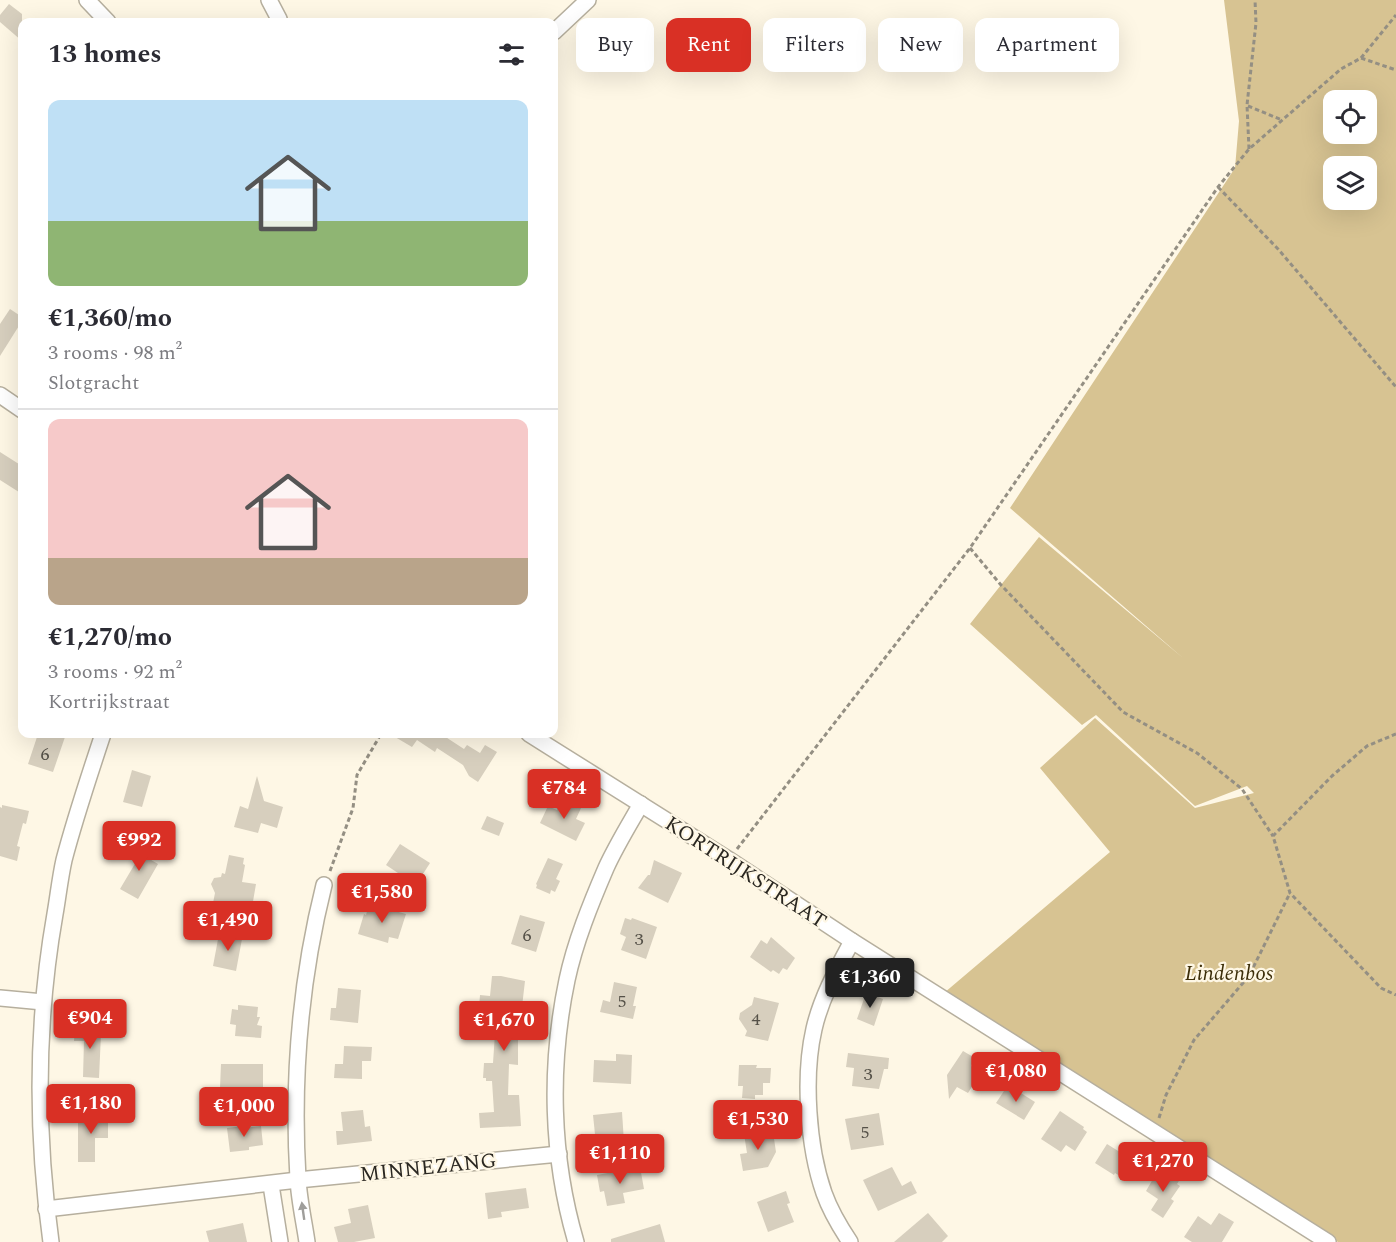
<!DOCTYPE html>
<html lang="en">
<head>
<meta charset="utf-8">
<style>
  :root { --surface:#fff; --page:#f2f2f3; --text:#2b2b33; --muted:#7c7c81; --line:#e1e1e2; --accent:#d93025 }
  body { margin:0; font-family:Spectral,serif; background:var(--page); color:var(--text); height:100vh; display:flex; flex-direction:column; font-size:22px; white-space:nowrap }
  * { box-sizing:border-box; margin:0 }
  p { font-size:20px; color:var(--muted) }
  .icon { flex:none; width:33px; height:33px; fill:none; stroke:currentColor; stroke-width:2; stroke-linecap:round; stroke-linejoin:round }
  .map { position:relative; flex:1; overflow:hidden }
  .drawer { position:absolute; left:18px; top:18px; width:540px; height:720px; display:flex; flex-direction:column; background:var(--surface); border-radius:12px; box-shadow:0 6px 24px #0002 }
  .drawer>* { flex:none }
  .banner { position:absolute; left:576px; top:18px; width:570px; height:54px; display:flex; gap:12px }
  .buttons { position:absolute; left:1323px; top:90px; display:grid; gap:12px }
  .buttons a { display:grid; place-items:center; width:54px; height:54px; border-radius:12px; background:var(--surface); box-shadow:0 6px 24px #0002; font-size:30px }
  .price { position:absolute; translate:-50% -51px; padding:0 14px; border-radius:6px; background:var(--accent); color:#fff; font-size:20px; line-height:39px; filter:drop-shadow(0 2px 3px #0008) }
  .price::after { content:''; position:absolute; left:50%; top:36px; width:18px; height:14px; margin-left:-9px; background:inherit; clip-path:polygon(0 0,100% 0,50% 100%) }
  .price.current { background:#222; color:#fff }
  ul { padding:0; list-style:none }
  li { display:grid; align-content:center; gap:12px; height:318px; padding:0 30px }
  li+li { border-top:2px solid var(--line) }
  li span { display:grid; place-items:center; height:186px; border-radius:12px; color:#555 }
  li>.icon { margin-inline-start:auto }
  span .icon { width:108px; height:108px; fill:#fffc; stroke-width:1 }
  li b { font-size:26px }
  h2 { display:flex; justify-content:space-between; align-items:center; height:72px; padding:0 30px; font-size:26px }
  .tag { padding:0 21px; border-radius:12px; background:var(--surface); box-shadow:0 6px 24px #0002; font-size:21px; line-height:54px }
  .tag.current { background:var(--accent); color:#fff }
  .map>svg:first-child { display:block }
  .green { fill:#d7c392; fill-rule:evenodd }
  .building { fill:#d7cfbe }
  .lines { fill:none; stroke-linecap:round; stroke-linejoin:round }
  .minor-casing { stroke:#b6af9e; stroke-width:18 }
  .path { stroke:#948f83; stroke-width:3; stroke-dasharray:4.5 3; stroke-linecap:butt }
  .minor { stroke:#fff; stroke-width:15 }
  .oneway { fill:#9f9e9b }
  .labels { text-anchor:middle; stroke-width:4.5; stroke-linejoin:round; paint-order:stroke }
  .number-label { font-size:18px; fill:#555148 }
  .street-label { font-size:21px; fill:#2a2721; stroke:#fef7e5 }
  .park-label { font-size:21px; font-style:italic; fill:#3c2e09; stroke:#fef7e5 }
</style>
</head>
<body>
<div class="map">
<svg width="1396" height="1242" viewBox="0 0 1396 1242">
  <rect width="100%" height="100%" fill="#fef7e5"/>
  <path class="green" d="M1224,0H1396V1242H1338L944,993L1110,852L1040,768L1095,718L1195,808L1254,793L1247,786L1195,806L1096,715L1082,725L970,624L1039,537L1183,658L1010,508L1235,168L1239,121ZM1334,100H1366V134H1334ZM1334,166H1366V200H1334Z"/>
  <g class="building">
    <polygon points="9,4 22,14 22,41 0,22 0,15"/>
    <polygon points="10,309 22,317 22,321 0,356 0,324"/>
    <polygon points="0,452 22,466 22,494 0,480"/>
    <polygon points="38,734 66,734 53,772 28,764"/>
    <polygon points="390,734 441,734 464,749 467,745 480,753 485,745 497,752 478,782 469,776 463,765 437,748 435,752 417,740 412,747"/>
    <polygon points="132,770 151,776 142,807 123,802"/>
    <polygon points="257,776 264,801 283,807 277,828 261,823 258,833 234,827 240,806 248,809"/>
    <polygon points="562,799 581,808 576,819 585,823 576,841 540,823 548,806 557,810"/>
    <polygon points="2,805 29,811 26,824 23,823 17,846 20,847 17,861 0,856 0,807 2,808"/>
    <polygon points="487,816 504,823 499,836 481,829"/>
    <polygon points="137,843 150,850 146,857 158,864 138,899 120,889 136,862 128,858"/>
    <polygon points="400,844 430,863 416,885 386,865"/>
    <polygon points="229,855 244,858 243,864 245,865 242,882 256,884 251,913 220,907 221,905 213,903 215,893 211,884 214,878 221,877 222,873 225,874"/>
    <polygon points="548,858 563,864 556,879 560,881 555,892 551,890 550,894 536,888 537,885 536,884"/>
    <polygon points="654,860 682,873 668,903 638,888 648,875 650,875"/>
    <polygon points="409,881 421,889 413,901 402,893"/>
    <polygon points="369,904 406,914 398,939 389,937 388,943 358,934 364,914 366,915"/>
    <polygon points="520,915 545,922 536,952 511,944"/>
    <polygon points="625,918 631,920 632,918 657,927 646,959 621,950 626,937 620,934"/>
    <polygon points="219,934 242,939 236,971 213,966"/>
    <polygon points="771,937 795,958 787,970 783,968 779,974 773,970 771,972 750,957 761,940 767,944"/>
    <polygon points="492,976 501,976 525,981 518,1041 518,1065 509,1064 508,1095 519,1095 521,1126 480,1128 479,1113 494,1112 492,1081 486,1081 486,1078 483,1078 484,1063 493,1063 495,1033 506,1034 507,1011 479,1008 480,995 490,996"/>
    <polygon points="614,982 637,987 633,1006 636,1006 633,1019 600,1012 603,1000 610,1002"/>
    <polygon points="338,988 361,990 358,1023 330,1020 331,1008 336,1008"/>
    <polygon points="866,993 883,999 874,1026 857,1019"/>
    <polygon points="754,997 779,1003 768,1041 745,1036 747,1031 739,1019 740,1013 752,1005"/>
    <polygon points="238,1005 258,1007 257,1017 260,1017 257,1025 262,1026 261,1038 235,1036 236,1025 230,1024 232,1009 238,1010"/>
    <polygon points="75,1026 95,1026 94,1034 101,1034 99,1078 83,1077 84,1041 74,1041"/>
    <polygon points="344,1046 372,1047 371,1061 362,1061 362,1079 334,1078 335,1064 343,1064"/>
    <polygon points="963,1051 975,1058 971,1066 981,1072 968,1093 957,1087 949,1099 947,1075"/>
    <polygon points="848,1053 889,1058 888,1069 884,1069 879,1089 852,1086 854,1068 846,1067"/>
    <polygon points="616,1054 632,1055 631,1084 593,1082 594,1060 616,1061"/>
    <polygon points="221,1064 263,1064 263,1094 248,1094 248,1088 220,1088"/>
    <polygon points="739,1065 757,1065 756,1068 771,1068 770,1083 763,1083 763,1095 755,1095 755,1099 742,1098 743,1086 738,1086"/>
    <polygon points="1008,1085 1035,1102 1024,1120 996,1103"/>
    <polygon points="363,1110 365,1127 370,1126 372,1141 337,1145 336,1131 343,1131 341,1112"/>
    <polygon points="1060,1111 1084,1127 1083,1129 1087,1132 1075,1151 1066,1145 1061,1152 1041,1139"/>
    <polygon points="622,1112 624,1142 596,1144 593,1115"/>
    <polygon points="879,1113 884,1145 851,1150 845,1119"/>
    <polygon points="92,1115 108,1115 108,1138 95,1138 95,1162 78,1162 78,1117"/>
    <polygon points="244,1126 244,1128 261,1126 263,1145 249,1147 249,1150 230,1152 227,1128"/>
    <polygon points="756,1132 756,1135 773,1132 776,1152 768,1167 743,1171 740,1154 747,1153 744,1134"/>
    <polygon points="1107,1144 1123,1154 1125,1152 1138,1160 1125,1179 1115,1173 1114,1175 1095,1163"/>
    <polygon points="640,1167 644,1189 623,1193 625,1203 607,1206 604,1191 600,1192 597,1175"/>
    <polygon points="892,1167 902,1186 911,1181 917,1193 878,1211 863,1180"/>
    <polygon points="1157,1172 1169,1179 1182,1176 1177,1184 1180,1186 1171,1199 1174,1201 1163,1218 1151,1210 1158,1199 1146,1191"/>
    <polygon points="526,1188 529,1208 501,1212 502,1217 488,1219 485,1193"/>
    <polygon points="786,1191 790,1203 787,1204 794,1222 768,1232 757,1202"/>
    <polygon points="368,1205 375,1238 354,1242 338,1242 334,1227 351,1223 348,1209"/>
    <polygon points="928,1213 948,1236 942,1242 894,1242"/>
    <polygon points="1219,1213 1234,1222 1222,1242 1192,1242 1184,1237 1198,1216 1211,1225"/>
    <polygon points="243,1223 247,1242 209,1242 206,1231"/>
    <polygon points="660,1224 665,1242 611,1242 611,1239"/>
  </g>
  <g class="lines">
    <defs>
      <g id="minor">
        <polyline points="87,0 108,22"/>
        <polyline points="269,0 279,19 278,22"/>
        <polyline points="554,32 588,0"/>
        <polyline points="0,395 22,410"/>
        <polyline points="529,734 728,859 852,941 1328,1242"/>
        <polyline points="0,998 43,1002"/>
        <polyline points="271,1185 280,1242"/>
        <polyline points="46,1209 298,1180 559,1154"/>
        <path d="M51,1242C36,1134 36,1022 55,914C58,897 60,878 64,860C75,818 89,776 103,734"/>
        <path d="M307,1242C304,1221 299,1200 298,1179C292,1080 300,981 324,885"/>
        <path d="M576,1242C551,1157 549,1066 567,980C575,942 591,903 606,868C616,846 629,825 641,804"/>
        <path d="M850,1242C840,1227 830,1210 824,1193C808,1147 803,1077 814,1029C821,998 837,969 852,941"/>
      </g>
    </defs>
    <use href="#minor" class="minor-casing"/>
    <g class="path">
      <polyline points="1361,58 1396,15"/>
      <polyline points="1248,106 1282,120"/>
      <polyline points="1249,149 1247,105 1256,23 1255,0"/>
      <polyline points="1218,187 1278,249 1396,387"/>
      <polyline points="970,548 1001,585 1123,712 1197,753 1242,789 1273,836"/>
      <polyline points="1396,734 1367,746 1332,776 1273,836 1290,893 1381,988 1396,995"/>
      <polyline points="737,849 970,548 1218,187 1249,149 1341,69 1361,58 1396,70"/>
      <polyline points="330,871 353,808 357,775 381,734"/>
      <polyline points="1159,1118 1166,1095 1194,1040 1249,976 1290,893"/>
    </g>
    <use href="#minor" class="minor"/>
  </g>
  <defs><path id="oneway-solid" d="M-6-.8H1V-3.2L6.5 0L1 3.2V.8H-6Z" transform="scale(1.5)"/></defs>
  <use class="oneway" href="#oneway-solid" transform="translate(303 1211) rotate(-98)"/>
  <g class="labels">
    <g class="number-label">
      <text x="45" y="760">6</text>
      <text x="527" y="941">6</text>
      <text x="639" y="945">3</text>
      <text x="622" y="1007">5</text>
      <text x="756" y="1025">4</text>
      <text x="868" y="1080">3</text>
      <text x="865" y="1138">5</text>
    </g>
    <g class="street-label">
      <text transform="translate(746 872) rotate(33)" y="7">KORTRIJKSTRAAT</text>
      <text transform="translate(428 1167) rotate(-6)" y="7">MINNEZANG</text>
    </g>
    <g class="park-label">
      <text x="1229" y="980">Lindenbos</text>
    </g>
  </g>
</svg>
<div class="buttons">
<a><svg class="icon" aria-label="locate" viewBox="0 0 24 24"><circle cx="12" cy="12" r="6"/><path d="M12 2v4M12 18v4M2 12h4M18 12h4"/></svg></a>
<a><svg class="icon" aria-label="layers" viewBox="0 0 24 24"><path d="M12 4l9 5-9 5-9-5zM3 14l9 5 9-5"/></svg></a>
</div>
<b class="price" style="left:564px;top:820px">€784</b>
<b class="price" style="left:139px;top:872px">€992</b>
<b class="price" style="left:382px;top:924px">€1,580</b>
<b class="price" style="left:228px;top:952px">€1,490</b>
<b class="price current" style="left:870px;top:1009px">€1,360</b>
<b class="price" style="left:90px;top:1050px">€904</b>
<b class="price" style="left:504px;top:1052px">€1,670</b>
<b class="price" style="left:1016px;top:1103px">€1,080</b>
<b class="price" style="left:91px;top:1135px">€1,180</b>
<b class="price" style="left:244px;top:1138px">€1,000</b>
<b class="price" style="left:758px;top:1151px">€1,530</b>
<b class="price" style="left:620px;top:1185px">€1,110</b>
<b class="price" style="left:1163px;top:1193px">€1,270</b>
<div class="banner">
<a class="tag">Buy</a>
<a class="tag current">Rent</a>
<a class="tag">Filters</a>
<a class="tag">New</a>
<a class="tag">Apartment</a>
</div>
<section class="drawer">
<h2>13 homes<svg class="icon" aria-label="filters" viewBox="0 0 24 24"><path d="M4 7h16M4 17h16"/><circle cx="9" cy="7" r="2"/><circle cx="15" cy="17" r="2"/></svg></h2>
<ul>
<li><span style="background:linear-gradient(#bfe0f5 65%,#8fb573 0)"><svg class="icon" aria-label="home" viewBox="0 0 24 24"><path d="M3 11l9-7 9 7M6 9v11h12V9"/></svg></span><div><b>€1,360/mo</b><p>3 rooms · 98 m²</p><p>Slotgracht</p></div></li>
<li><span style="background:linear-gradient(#f6c9c9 75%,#b9a48a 0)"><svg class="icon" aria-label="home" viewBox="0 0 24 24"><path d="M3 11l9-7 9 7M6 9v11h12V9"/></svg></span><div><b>€1,270/mo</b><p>3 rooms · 92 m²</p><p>Kortrijkstraat</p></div></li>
</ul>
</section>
</div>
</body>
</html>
